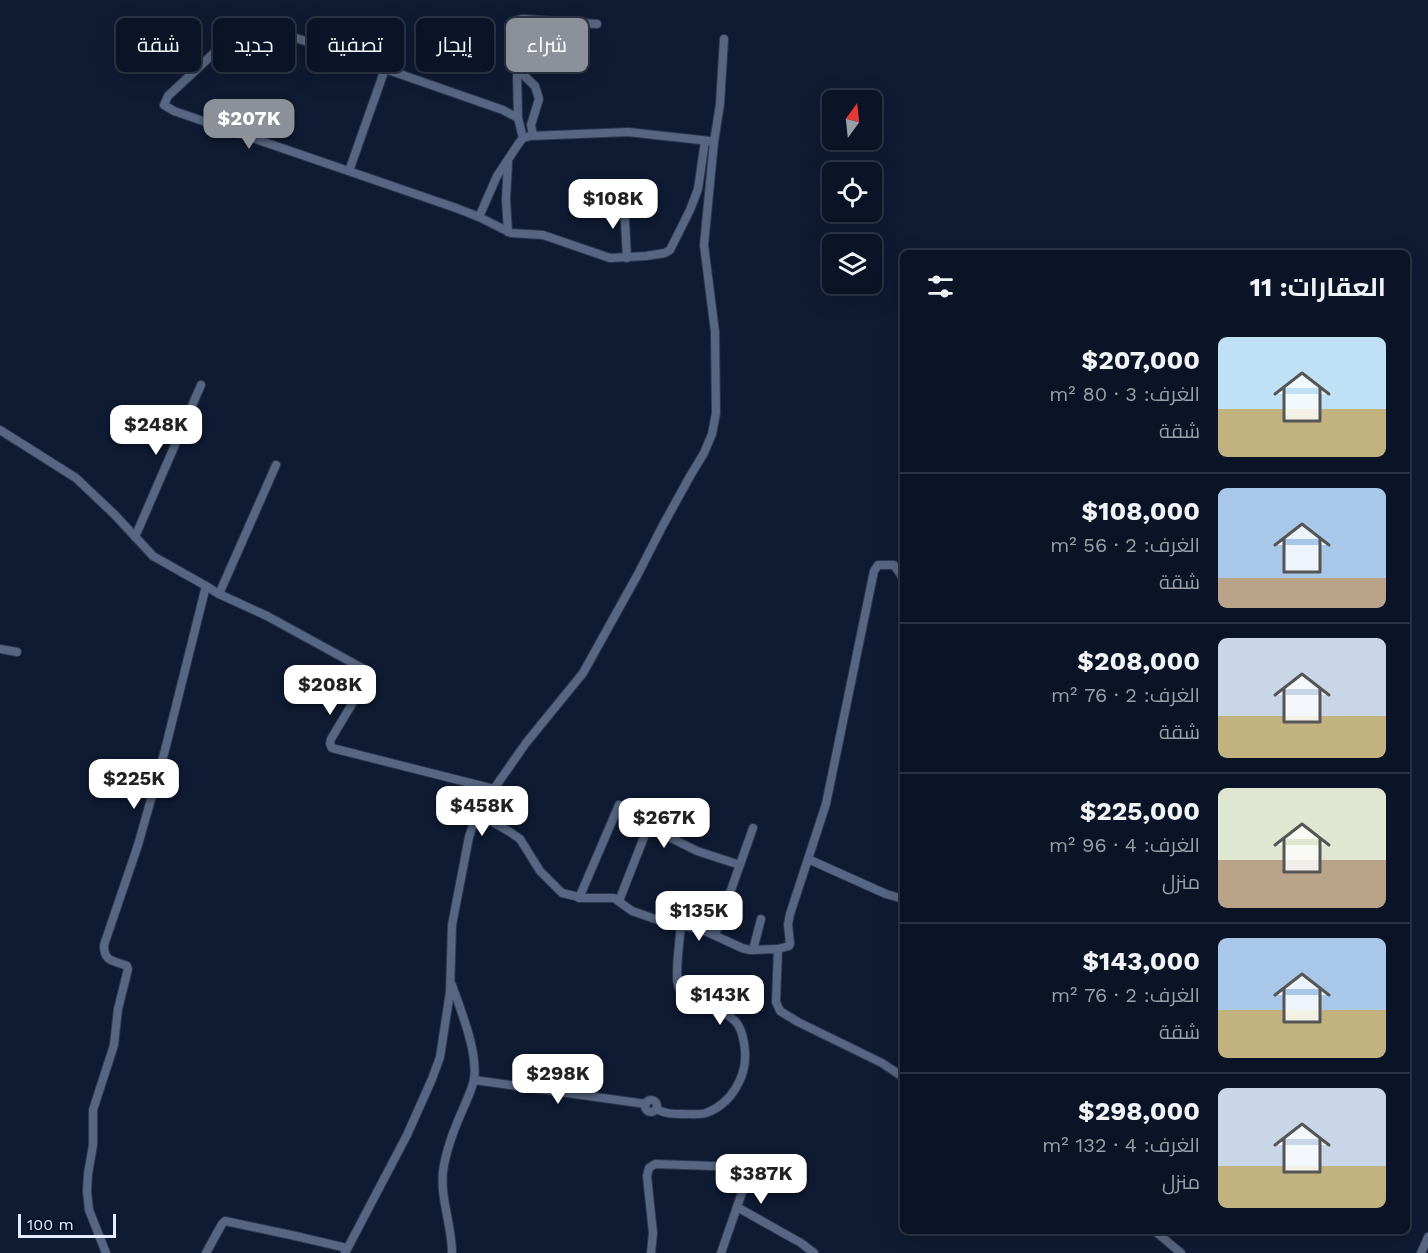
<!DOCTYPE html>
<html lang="ar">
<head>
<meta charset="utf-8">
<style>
  :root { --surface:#0b1426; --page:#192132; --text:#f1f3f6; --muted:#9a9ea7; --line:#2b3343; --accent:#8c9099 }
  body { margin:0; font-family:"Work Sans",Cairo,sans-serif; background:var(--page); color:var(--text); direction:rtl; height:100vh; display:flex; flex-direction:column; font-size:22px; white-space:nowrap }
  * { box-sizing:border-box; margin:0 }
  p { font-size:20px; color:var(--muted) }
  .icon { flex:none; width:33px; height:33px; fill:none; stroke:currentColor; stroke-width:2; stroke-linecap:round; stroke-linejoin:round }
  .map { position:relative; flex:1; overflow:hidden; direction:ltr }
  .drawer { position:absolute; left:900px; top:250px; width:510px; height:984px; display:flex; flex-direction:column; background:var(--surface); border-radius:9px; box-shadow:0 6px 24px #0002,0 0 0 2px var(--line); direction:rtl }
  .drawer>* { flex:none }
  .hud { position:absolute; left:18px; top:18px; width:570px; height:54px; direction:rtl; display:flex; gap:12px }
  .needle { width:39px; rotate:15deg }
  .buttons { position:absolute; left:822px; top:90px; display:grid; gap:12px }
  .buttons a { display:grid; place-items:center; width:60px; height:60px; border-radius:9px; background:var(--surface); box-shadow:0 6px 24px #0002,0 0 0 2px var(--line); font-size:30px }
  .scale { position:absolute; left:18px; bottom:15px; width:98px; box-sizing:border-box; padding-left:6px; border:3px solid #e4ecfd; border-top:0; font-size:16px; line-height:21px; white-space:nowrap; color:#e4ecfd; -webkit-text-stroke:4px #071128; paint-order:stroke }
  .price { position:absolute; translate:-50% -51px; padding:0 14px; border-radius:12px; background:#fff; color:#222; font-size:20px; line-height:39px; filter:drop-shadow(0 2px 3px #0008) }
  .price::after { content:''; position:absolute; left:50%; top:36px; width:18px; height:14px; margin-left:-9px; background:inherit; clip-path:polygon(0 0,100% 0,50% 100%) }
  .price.current { background:var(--accent); color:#fff }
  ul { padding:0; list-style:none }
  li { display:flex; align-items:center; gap:18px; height:150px; padding:0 24px }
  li+li { border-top:2px solid var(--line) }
  li span { display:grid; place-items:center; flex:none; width:168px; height:120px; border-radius:9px; color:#555 }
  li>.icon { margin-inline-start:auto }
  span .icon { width:72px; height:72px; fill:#fffc; stroke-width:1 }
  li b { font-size:26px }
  h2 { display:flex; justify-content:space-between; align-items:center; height:72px; padding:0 24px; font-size:26px }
  .tag { padding:0 21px; border-radius:9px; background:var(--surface); box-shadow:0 6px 24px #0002,0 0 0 2px var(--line); font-size:21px; line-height:54px }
  .tag.current { background:var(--accent); color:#fff }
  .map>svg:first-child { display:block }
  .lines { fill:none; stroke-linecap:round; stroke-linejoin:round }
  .minor-casing { stroke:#2d384f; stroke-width:10 }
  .minor { stroke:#576682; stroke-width:8 }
</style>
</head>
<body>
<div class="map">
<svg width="1428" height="1253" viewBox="0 0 1428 1253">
  <rect width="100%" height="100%" fill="#0f1b33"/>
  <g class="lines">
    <defs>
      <g id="minor">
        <polyline points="517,69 535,86 539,99 531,125 533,135"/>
        <polyline points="518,118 516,24 518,20 523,19 597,24"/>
        <polyline points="523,138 518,118 503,110 308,42 245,21 238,24 213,54 168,96 164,105 174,111 456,208 479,217 511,233 543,235 610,258 646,256 665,253 670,250 690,210 698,189 705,141"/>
        <polyline points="508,163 506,199 508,232"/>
        <polyline points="349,171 385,69"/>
        <polyline points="624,202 627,258"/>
        <polyline points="479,217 497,176 519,143 523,138 530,136 628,132 710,141"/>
        <path d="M0,430L76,478L115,515L153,556L206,586L165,750L138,845L104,945C104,963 114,960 127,966L128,969L118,1009L114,1045L93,1110V1145L88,1174L87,1191L89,1210L106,1253"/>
        <polyline points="135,537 201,385"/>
        <polyline points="206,586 219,594 267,616 362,668 366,674 364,684 331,739 330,744 332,748 494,789"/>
        <polyline points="219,594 276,465"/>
        <polyline points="0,649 17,652"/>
        <polyline points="477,813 510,832 520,839 540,871 562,893 583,898 614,898 632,911 661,921 703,930 742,948 750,950 778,949 776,1002 780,1011 798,1022 882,1063 903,1077"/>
        <polyline points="808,859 886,894 900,898 903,896"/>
        <polyline points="579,898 619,805"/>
        <polyline points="619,901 646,832 648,829 653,829 697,851 740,865"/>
        <polyline points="715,935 753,828"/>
        <polyline points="778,949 789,946 790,944 788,924 790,914 826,804 874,571 878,565 894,565 903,578"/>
        <polyline points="753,950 761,919"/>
        <polyline points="474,1080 646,1104"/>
        <circle cx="651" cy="1106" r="6"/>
        <path d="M656,1109C665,1114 674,1114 683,1114C691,1114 699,1115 706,1113C731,1104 747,1077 745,1051C744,1040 742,1028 735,1021C721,1008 703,1002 686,995C682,993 681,993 679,988C674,978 680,938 681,925"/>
        <polyline points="1156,1232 1181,1253"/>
        <polyline points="206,1253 222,1224 225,1221 291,1235 347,1248"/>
        <polyline points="345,1253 407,1135 432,1079 440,1057 450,992 452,925 469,837 477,813 526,743 583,673 638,574 662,527 689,478 704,453 712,434 716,413 715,332 704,245 714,142 720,104 724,39"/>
        <path d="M452,1253C452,1225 440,1199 443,1171C446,1150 454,1129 463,1109C467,1099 472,1090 474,1079C478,1052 461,1011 452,985"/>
        <polyline points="651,1253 653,1233 647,1176 649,1168 655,1164 743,1167 748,1170 748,1175 737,1207 801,1243 814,1253"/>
        <polyline points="721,1253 737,1207"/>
        <polyline points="1421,1253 1428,1237"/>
      </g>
    </defs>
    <use href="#minor" class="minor-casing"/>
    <use href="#minor" class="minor"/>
  </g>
</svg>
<div class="buttons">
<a><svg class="needle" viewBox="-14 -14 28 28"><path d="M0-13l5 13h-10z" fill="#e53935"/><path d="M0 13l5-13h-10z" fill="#9a9ea7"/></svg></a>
<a><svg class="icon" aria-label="locate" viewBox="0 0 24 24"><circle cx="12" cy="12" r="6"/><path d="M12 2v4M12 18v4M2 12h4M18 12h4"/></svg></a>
<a><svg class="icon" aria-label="layers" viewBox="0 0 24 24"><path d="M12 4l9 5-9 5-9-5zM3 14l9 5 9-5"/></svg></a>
</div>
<div class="scale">100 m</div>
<b class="price current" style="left:249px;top:150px">$207K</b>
<b class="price" style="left:613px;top:230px">$108K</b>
<b class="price" style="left:156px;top:456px">$248K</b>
<b class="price" style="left:330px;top:716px">$208K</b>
<b class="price" style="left:134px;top:810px">$225K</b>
<b class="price" style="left:482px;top:837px">$458K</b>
<b class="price" style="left:664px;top:849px">$267K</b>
<b class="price" style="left:699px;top:942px">$135K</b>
<b class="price" style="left:720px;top:1026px">$143K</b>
<b class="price" style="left:558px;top:1105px">$298K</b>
<b class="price" style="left:761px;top:1205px">$387K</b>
<div class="hud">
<a class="tag current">شراء</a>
<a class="tag">إيجار</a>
<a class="tag">تصفية</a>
<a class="tag">جديد</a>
<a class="tag">شقة</a>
</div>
<section class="drawer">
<h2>العقارات: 11<svg class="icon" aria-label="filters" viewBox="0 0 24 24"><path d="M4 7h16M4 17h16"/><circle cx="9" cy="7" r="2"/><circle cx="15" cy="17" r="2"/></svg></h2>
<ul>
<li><span style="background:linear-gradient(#bfe0f5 60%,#c2b280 0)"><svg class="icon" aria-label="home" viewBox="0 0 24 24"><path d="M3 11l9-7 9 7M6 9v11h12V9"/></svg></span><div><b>$207,000</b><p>الغرف: 3 · 80 m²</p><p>شقة</p></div></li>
<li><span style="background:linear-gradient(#a9c7e8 75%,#b9a48a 0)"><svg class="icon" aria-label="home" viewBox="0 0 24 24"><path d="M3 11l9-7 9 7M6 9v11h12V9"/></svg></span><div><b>$108,000</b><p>الغرف: 2 · 56 m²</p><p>شقة</p></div></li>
<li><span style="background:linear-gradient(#c9d6e8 65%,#c2b280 0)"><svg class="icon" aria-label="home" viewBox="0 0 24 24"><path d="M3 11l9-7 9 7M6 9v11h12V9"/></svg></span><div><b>$208,000</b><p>الغرف: 2 · 76 m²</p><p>شقة</p></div></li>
<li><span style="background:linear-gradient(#dfe7d0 60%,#b9a48a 0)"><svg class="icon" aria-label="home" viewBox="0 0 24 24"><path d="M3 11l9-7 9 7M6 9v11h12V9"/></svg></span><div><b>$225,000</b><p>الغرف: 4 · 96 m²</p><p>منزل</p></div></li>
<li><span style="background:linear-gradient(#a9c7e8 60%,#c2b280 0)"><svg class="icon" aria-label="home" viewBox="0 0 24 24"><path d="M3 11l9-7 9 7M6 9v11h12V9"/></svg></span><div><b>$143,000</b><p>الغرف: 2 · 76 m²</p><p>شقة</p></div></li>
<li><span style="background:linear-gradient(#c9d6e8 65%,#c2b280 0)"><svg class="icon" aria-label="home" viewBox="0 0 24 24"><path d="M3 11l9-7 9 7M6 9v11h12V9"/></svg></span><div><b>$298,000</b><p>الغرف: 4 · 132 m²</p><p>منزل</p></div></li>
</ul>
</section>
</div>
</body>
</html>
